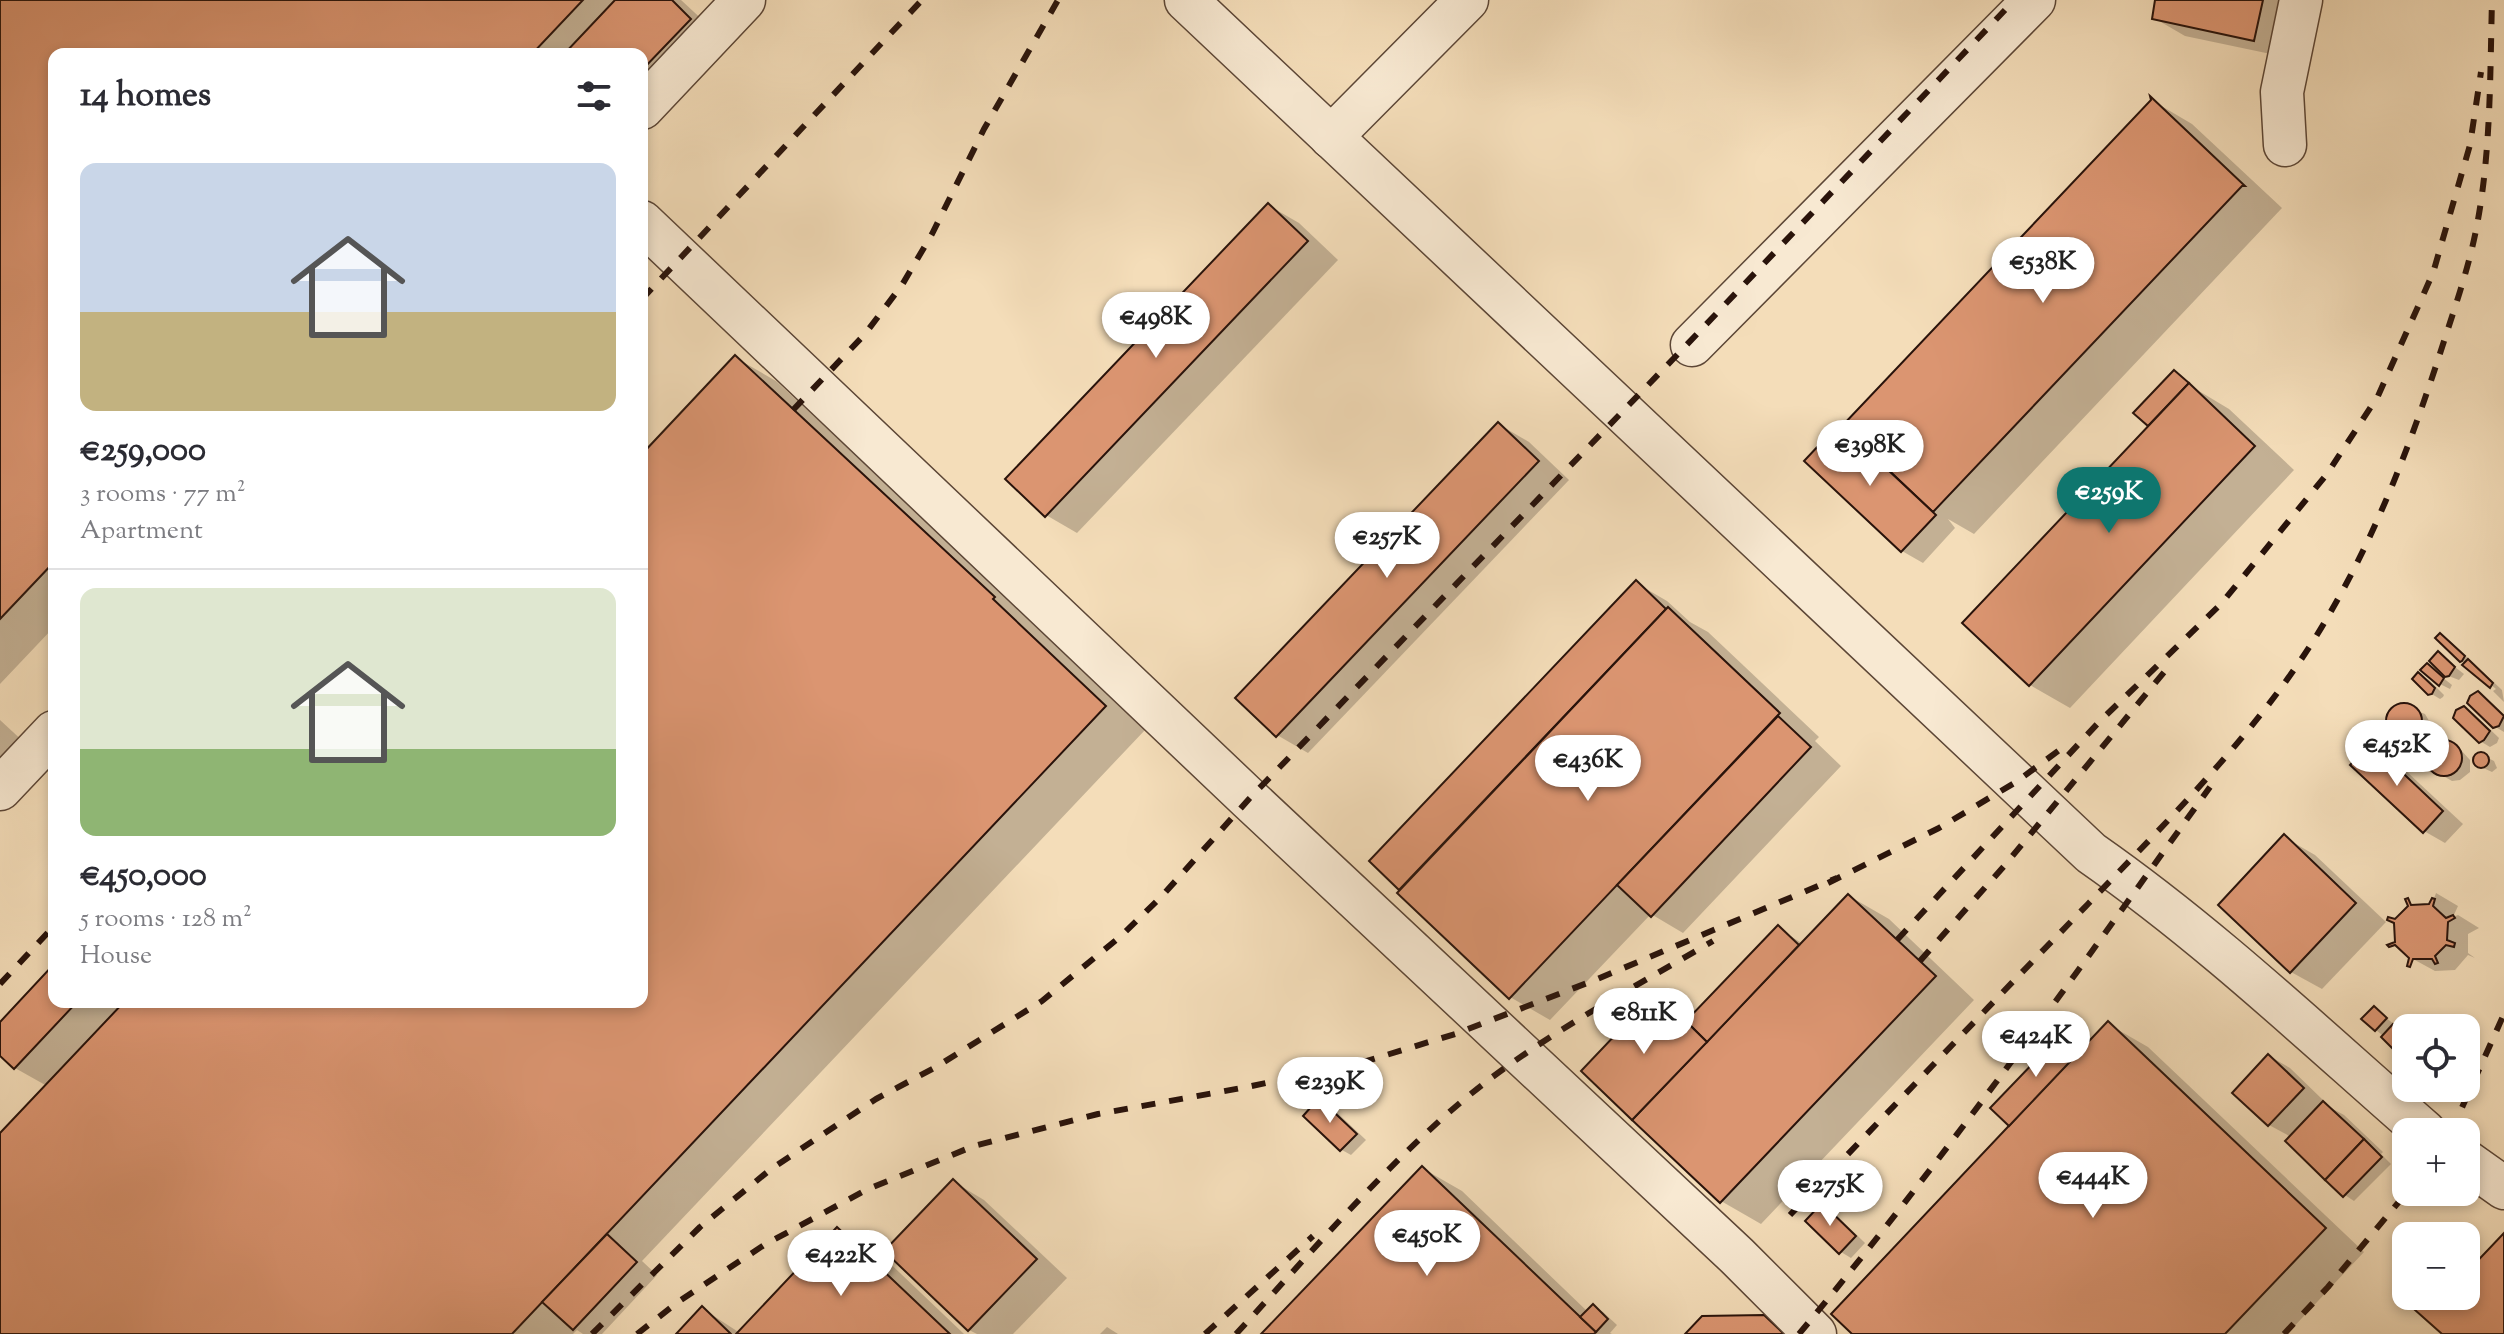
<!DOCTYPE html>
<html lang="en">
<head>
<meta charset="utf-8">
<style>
  :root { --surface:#fff; --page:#f7f7f7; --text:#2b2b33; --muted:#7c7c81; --line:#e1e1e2; --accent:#0f766e }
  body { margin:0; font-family:"Sorts Mill Goudy",serif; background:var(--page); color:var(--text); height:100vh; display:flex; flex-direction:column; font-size:30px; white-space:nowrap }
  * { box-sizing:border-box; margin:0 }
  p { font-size:26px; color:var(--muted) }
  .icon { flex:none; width:44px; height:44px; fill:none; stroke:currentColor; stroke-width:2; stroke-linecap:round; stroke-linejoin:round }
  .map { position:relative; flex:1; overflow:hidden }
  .drawer { position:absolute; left:48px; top:48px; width:600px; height:960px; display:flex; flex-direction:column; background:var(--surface); border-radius:16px; box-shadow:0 4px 12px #0003 }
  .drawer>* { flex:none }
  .tools { position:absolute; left:2392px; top:1014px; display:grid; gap:16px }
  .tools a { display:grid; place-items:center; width:88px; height:88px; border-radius:16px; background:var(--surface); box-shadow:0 4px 12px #0003; font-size:40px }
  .price { position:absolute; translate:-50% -68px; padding:0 18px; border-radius:28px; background:#fff; color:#222; font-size:26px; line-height:52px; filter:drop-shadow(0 2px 4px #0008) }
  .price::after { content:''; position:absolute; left:50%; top:48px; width:24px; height:18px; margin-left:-12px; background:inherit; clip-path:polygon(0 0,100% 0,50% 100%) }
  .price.current { background:var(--accent); color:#fff }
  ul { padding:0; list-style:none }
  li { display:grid; align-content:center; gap:16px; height:424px; padding:0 32px }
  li+li { border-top:2px solid var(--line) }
  li span { display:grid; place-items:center; height:248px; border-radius:16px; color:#555 }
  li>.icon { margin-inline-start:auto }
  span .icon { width:144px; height:144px; fill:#fffc; stroke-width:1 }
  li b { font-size:34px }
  h2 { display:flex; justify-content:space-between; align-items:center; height:96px; padding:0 32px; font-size:34px }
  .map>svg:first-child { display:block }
  .shadow { fill:#0003 }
  .building { fill:#db9571; stroke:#29130b; stroke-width:2 }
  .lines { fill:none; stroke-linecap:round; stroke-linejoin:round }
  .minor-casing { stroke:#5c4636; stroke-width:45 }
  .minor { stroke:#f8e9d2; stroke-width:42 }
  .rail { stroke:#29130b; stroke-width:6; stroke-dasharray:14 14; stroke-linecap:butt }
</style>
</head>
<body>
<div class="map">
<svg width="2504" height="1334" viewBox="0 0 2504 1334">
  <rect width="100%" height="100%" fill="#f4ddb9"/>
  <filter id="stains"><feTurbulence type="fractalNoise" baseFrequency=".0025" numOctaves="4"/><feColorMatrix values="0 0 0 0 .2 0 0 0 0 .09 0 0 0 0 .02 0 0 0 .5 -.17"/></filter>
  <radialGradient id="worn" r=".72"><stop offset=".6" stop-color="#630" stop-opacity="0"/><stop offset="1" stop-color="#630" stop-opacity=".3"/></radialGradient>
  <g class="shadow">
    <polygon points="0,0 681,0 721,37 642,120 642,54 54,54 54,627 0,684"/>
    <polygon points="2158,0 2297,0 2285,57 2185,36 2154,18"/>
    <polygon points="2153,101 2192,124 2282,208 1974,534 1948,519 1955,528 1923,563 1902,551 1843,428"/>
    <polygon points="1268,205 1299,223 1338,260 1077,533 1046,515"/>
    <polygon points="736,358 776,381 1034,621 1032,623 1145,730 642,1261 657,1275 602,1334 583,1334 577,1330 573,1334 0,1334 0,1136 47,1086 15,1068 0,1053 0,1025 54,967 54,1002 642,1002 642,457"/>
    <polygon points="2175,372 2199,391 2229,409 2294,470 2070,708 2030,685"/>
    <polygon points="1498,424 1529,442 1569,480 1308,753 1277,735"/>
    <polygon points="1636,583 1667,601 1690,622 1708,632 1819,737 1815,741 1841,766 1683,933 1651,914 1550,1020 1510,997 1400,888"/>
    <polygon points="2440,635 2450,641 2502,690 2504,702 2493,691 2496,689 2461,660"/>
    <polygon points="2438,654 2464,674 2459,680 2446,675"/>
    <polygon points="2427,665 2452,685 2450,689 2440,684"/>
    <polygon points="2419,674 2429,680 2444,695 2443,697 2440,699 2430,693"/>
    <polygon points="2478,693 2504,715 2504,732 2494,726"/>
    <polygon points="2401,705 2425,714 2432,726 2428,738 2417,744 2394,734 2388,723 2392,711"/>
    <polygon points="2463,708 2474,714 2499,738 2497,743 2490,747 2480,741"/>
    <polygon points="0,720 40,757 0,799"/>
    <polygon points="2440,742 2450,743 2460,749 2470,760 2470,772 2460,780 2452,781 2431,769 2428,755 2435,745"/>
    <polygon points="2371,746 2392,758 2463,824 2445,843 2424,831 2353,765"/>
    <polygon points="2392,748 2407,754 2407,758 2396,753"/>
    <polygon points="2480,754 2494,761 2497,768 2492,772 2479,766 2476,758"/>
    <polygon points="2284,837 2315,855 2386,922 2322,989 2291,972 2221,905"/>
    <polygon points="2436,893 2458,906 2453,917 2458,915 2479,928 2468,934 2468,953 2475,958 2468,955 2455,970 2435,971 2413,959"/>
    <polygon points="1849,896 1889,919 1974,1000 1761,1224 1721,1201 1656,995 1692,1017 1778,928 1803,944"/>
    <polygon points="2374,1008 2406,1034 2405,1054 2376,1030"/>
    <polygon points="2108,1024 2148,1047 2364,1252 2287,1334 1855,1334 2012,1126 2064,1033 2086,1047"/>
    <polygon points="2269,1056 2290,1068 2324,1101 2322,1103 2344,1115 2383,1152 2381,1154 2391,1164 2354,1201 2345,1195 2287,1141 2291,1137 2269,1125"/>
    <polygon points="1320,1101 1330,1106 1366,1140 1351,1155 1342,1150 1306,1116"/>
    <polygon points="1422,1168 1462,1191 1588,1312 1593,1306 1603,1312 1617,1325 1610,1333 1612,1334 1264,1334"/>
    <polygon points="954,1182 984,1200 1067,1278 1013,1334 977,1334 969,1330 887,1251"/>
    <polygon points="1822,1206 1832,1211 1865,1243 1851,1258 1841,1252"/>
    <polygon points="838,1229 878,1252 964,1334 679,1334 703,1309 740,1333"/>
    <polygon points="1107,1327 1118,1334 1100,1334"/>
  </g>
  <g class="building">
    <polygon points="0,0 583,0 532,54 54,54 54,562 0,619"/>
    <polygon points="615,0 672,0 691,19 642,70 642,54 564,54"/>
    <polygon points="2155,0 2263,0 2254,41 2152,19"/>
    <polygon points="2150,96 2245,186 2242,186 1933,512 1842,426 2151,100"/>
    <polygon points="1268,203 1308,241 1045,517 1005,479"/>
    <polygon points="735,355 995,597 993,599 1106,706 512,1334 0,1334 0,1133 124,1002 642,1002 642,454"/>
    <polygon points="2174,370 2189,383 2148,426 2133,413"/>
    <polygon points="2189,383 2255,446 2029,686 1962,623"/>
    <polygon points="1498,422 1539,461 1276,737 1235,698"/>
    <polygon points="1839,424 1936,515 1901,552 1804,461"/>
    <polygon points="1636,580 1666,609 1399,890 1369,861"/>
    <polygon points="1668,607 1780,713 1509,999 1397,893"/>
    <polygon points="2440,633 2465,656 2462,661 2460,662 2435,638"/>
    <polygon points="2438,651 2455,667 2449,676 2445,677 2429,661"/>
    <polygon points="2468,659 2493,683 2490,688 2462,665"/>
    <polygon points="2427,663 2444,678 2439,686 2420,670"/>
    <polygon points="2418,672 2435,688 2432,694 2428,695 2412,679"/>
    <polygon points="2478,691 2504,716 2499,726 2493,728 2467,703 2470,696"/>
    <circle cx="2404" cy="721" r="18"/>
    <polygon points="2464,706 2490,731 2484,740 2479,743 2453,718 2456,710"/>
    <polygon points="1778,716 1811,747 1651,917 1617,885"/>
    <circle cx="2444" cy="758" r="18"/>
    <polygon points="2371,743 2443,811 2423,833 2350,765"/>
    <circle cx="2481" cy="760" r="8"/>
    <polygon points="2284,834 2356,903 2290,973 2218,905"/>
    <polygon points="1848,894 1936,976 1720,1203 1632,1120"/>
    <polygon points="2408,898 2411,905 2429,904 2432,898 2435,899 2433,906 2446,918 2453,915 2455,918 2448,922 2447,940 2455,943 2454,947 2446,945 2435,956 2438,963 2435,964 2432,959 2413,959 2410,967 2407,966 2409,958 2395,945 2389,947 2387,945 2395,942 2394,923 2387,920 2388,917 2395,919 2408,906 2405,899"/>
    <polygon points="1778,925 1799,945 1707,1042 1686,1021"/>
    <polygon points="54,964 54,1002 77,1002 14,1069 0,1056 0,1022"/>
    <polygon points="1656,992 1707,1042 1632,1120 1581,1071"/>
    <polygon points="2374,1006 2387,1018 2375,1031 2361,1019"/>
    <polygon points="2108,1021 2326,1228 2225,1334 1852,1334 1831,1314"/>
    <polygon points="2393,1024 2406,1036 2394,1050 2381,1037"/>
    <polygon points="2064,1031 2082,1049 2009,1126 1990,1108"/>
    <polygon points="2268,1054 2304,1088 2268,1126 2232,1093"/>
    <polygon points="1319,1098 1357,1134 1340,1151 1303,1116"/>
    <polygon points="2323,1101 2364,1139 2325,1180 2285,1141"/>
    <polygon points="2364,1139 2382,1157 2343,1197 2325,1180"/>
    <polygon points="1422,1166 1596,1332 1594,1334 1261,1334"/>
    <polygon points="953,1179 1037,1259 968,1331 884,1251"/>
    <polygon points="1822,1203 1856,1236 1839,1254 1805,1221"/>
    <polygon points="837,1227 950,1334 736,1334"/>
    <polygon points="2504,1233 2504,1334 2442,1334 2397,1294 2406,1285 2406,1296 2466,1296 2466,1273"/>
    <polygon points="607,1234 637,1262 573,1330 542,1302"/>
    <polygon points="1593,1304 1608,1319 1596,1332 1580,1317"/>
    <polygon points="702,1306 731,1334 676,1334"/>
    <polygon points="1764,1315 1784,1334 1685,1334 1702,1316"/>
  </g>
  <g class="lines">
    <defs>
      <g id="minor">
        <path d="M1186,0L2091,853C2210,936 2316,1037 2425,1132"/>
        <polyline points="642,108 744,0"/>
        <polyline points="1331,137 1467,0"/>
        <polyline points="2285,145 2282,92 2301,0"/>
        <polyline points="642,222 1249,799 1737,1256 1815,1334"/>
        <polyline points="1692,345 2034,0"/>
        <polyline points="0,789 54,732"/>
        <polyline points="2466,1161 2504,1188"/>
      </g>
    </defs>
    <use href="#minor" class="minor-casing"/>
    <use href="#minor" class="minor"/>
    <g class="rail">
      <polyline points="642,299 922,0"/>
      <polyline points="793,410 865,334 902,285 932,234 984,129 1058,0"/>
      <polyline points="1828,883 1939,828 2016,782 2069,743"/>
      <polyline points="1897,940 2099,722 2221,604 2327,474 2378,396 2433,273 2470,145 2481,72"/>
      <polyline points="1920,961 2005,865 2165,671"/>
      <polyline points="0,984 54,926"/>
      <polyline points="2449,1132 2456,1121 2504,1014"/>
      <path d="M1790,1215C1889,1111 1988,1007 2088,904C2174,814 2268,722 2330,613C2380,527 2415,432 2445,338C2457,301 2470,263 2477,225C2491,151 2490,75 2492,0"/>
      <polyline points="592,1334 700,1227 771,1169 876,1099 936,1067 1042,1001 1121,936 1162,896 1249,799 1677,355 2005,10"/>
      <polyline points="637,1334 678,1302 764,1245 868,1189 974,1146 1098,1114 1247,1087 1357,1064 1455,1034 1595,980 1837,878"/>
      <polyline points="1205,1334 1313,1236"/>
      <path d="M1236,1334C1309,1255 1379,1172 1461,1102C1537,1038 1628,991 1713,941"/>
      <path d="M1799,1334C1945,1159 2077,972 2210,787"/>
      <polyline points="2284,1334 2328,1287 2407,1192"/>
    </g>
  </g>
  <rect width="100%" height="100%" filter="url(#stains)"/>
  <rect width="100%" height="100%" fill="url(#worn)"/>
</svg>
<div class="tools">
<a><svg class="icon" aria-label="locate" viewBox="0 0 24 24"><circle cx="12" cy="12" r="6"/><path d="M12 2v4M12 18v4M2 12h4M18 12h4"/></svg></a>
<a>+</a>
<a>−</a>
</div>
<b class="price" style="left:2043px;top:305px">€538K</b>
<b class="price" style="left:1156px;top:360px">€498K</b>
<b class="price" style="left:1870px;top:488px">€398K</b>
<b class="price current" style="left:2109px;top:535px">€259K</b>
<b class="price" style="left:1387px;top:580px">€257K</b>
<b class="price" style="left:2397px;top:788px">€452K</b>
<b class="price" style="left:1588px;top:803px">€436K</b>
<b class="price" style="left:1644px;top:1056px">€811K</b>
<b class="price" style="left:2036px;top:1079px">€424K</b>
<b class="price" style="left:1330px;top:1125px">€239K</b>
<b class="price" style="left:2093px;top:1220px">€444K</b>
<b class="price" style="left:1830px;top:1228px">€275K</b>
<b class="price" style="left:1427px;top:1278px">€450K</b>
<b class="price" style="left:841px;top:1298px">€422K</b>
<section class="drawer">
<h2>14 homes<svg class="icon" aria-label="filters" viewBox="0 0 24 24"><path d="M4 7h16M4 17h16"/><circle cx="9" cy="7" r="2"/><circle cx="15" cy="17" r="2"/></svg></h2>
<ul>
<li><span style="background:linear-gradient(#c9d6e8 60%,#c2b280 0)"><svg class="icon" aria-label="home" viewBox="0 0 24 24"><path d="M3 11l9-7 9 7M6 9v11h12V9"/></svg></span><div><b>€259,000</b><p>3 rooms · 77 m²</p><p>Apartment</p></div></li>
<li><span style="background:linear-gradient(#dfe7d0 65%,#8fb573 0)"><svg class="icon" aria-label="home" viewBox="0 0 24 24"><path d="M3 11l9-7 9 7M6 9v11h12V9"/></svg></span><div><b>€450,000</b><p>5 rooms · 128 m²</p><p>House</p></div></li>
</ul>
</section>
</div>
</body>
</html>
